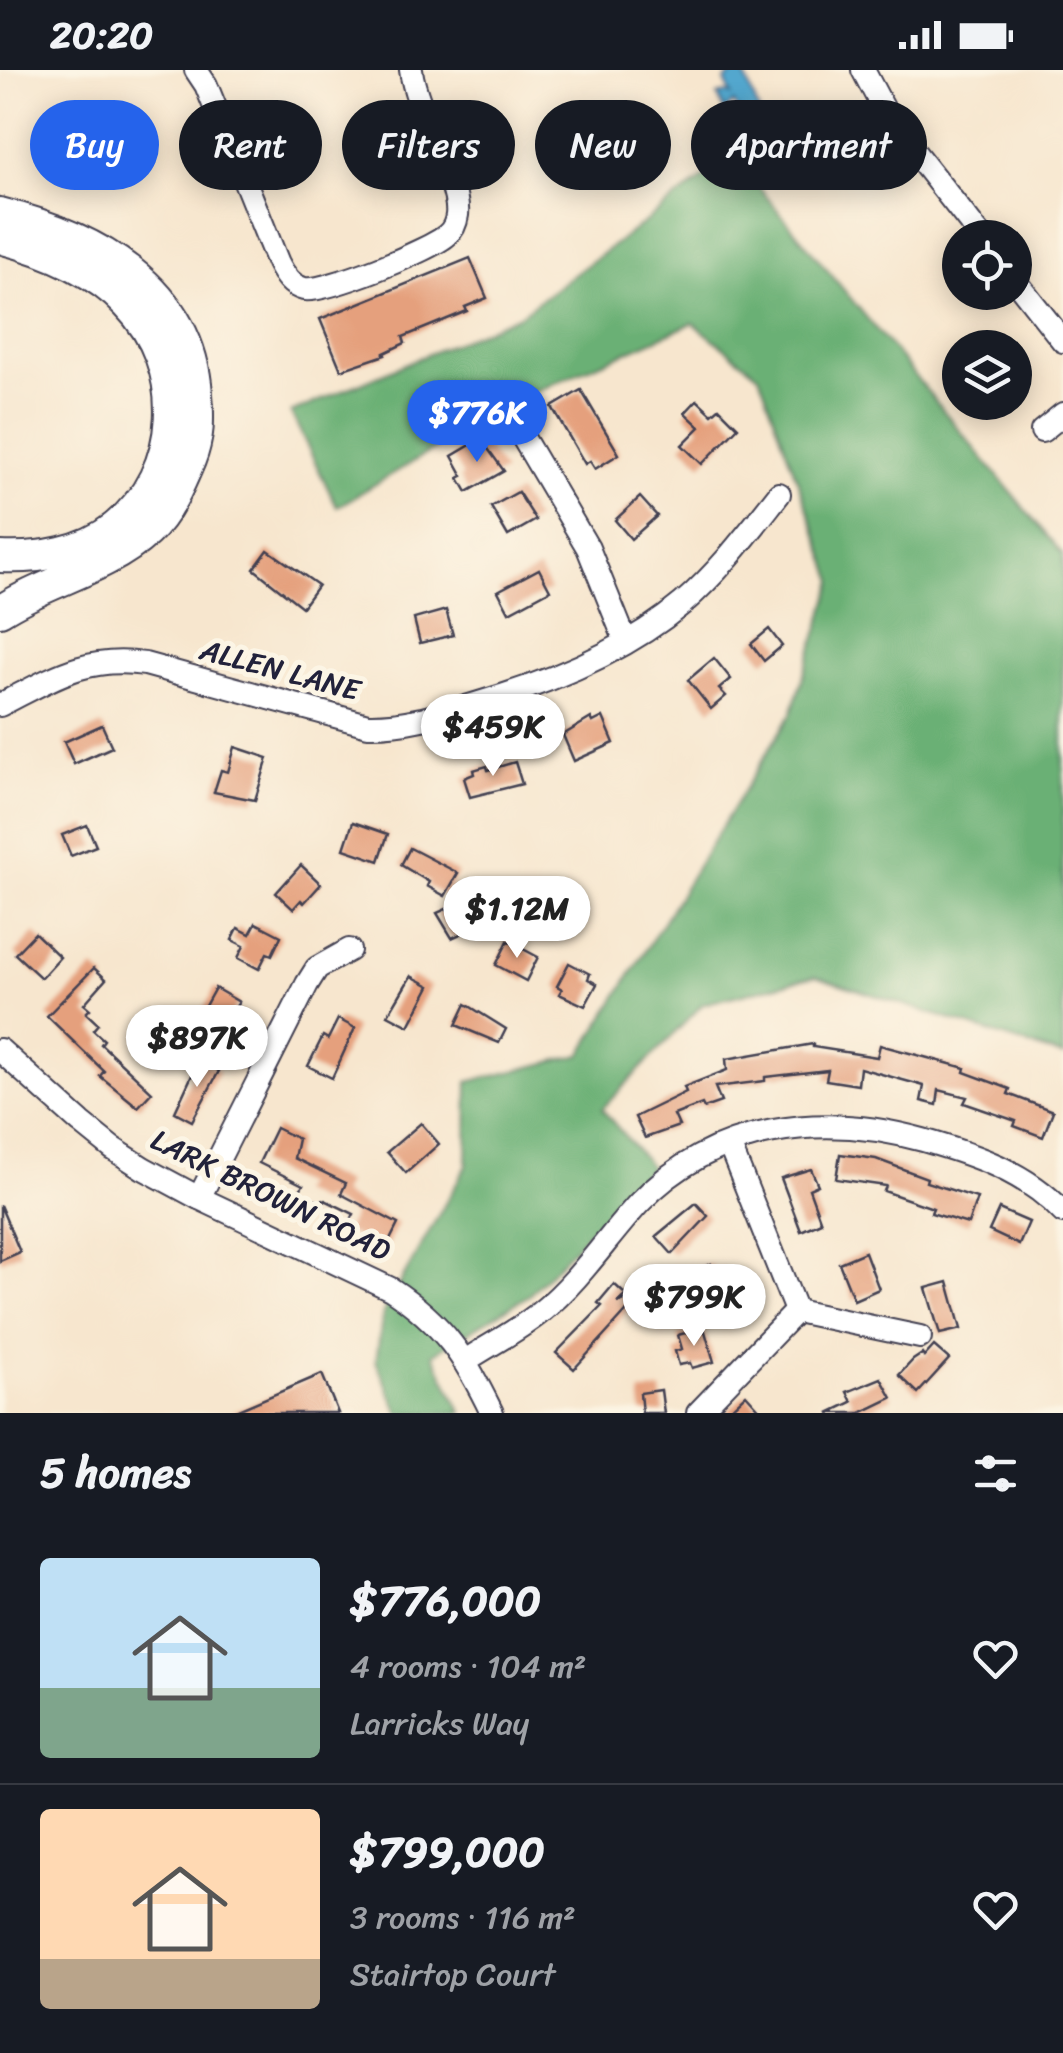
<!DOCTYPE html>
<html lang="en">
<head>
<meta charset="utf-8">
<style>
  :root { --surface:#171b24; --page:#20242c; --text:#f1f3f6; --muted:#9ea1a6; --line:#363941; --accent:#2563eb }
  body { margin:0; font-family:Sriracha,sans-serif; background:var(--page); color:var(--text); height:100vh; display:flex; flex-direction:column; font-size:38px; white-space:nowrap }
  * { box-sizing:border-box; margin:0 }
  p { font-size:32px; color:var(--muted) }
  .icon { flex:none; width:55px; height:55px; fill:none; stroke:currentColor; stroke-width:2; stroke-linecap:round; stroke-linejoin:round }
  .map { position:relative; height:1343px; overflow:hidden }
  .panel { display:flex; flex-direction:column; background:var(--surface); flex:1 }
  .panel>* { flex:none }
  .guide { position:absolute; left:30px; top:30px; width:1005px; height:90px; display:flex; gap:20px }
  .fabs { position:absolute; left:942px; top:150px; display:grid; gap:20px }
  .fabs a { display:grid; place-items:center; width:90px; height:90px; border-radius:50%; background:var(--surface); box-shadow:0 5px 25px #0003; font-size:50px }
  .price { position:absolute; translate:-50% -85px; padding:0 22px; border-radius:35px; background:#fff; color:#222; font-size:32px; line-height:65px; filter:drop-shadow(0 2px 5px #0008) }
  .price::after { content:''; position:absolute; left:50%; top:60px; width:30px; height:22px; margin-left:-15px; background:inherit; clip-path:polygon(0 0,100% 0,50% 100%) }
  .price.on { background:var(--accent); color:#fff }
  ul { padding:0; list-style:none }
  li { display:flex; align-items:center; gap:30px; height:250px; padding:0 40px }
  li+li { border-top:2px solid var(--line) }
  li span { display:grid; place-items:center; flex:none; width:280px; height:200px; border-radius:10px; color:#555 }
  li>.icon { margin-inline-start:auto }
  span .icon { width:120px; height:120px; fill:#fffc; stroke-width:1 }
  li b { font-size:42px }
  h2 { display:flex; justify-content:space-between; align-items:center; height:120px; padding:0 40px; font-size:42px }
  .chip { padding:0 35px; border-radius:45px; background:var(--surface); box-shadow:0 5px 25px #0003; font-size:35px; line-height:90px }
  .chip.on { background:var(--accent); color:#fff }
  .status { display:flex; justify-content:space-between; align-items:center; height:70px; padding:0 50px; background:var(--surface); direction:ltr }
  .status svg { height:28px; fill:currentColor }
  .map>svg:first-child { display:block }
  .forest { fill:#6bb075; stroke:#466958; stroke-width:2.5 }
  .water { fill:#52a7ce; stroke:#3a6484; stroke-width:2.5 }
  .building { fill:#e5a07d }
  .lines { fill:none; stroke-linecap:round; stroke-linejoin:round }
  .minor-casing { stroke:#423f51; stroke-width:26 }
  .major-casing { stroke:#423f51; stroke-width:34 }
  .minor { stroke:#fff; stroke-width:22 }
  .major { stroke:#fff; stroke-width:30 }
  .labels { text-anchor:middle; stroke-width:10; stroke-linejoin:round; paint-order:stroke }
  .street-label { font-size:30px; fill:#22223b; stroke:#fcf5e5 }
</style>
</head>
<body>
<div class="status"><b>20:20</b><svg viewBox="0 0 49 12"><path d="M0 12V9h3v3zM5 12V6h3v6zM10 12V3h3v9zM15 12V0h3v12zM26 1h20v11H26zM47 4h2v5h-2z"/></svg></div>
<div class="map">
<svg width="1063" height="1343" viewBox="0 0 1063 1343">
  <rect width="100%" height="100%" fill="#fcf5e5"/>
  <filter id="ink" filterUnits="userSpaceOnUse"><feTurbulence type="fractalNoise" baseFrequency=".01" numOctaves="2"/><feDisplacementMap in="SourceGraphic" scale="20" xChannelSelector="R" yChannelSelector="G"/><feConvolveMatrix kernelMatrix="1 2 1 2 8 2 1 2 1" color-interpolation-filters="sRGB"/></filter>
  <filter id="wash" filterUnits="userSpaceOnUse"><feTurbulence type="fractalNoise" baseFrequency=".0048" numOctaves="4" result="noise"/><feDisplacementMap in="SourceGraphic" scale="40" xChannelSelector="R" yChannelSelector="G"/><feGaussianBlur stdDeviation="2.25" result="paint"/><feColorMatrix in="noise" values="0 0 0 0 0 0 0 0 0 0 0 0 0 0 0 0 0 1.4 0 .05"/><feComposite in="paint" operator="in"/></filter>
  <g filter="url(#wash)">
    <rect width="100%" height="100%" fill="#f7e6ce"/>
    <polygon class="forest" points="733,86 1063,485 1063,986 815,906 703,934 602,1039 651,1097 529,1225 433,1284 462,1343 399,1343 376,1291 383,1243 467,1095 468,1012 581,985 791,644 834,511 759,305 693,253 520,328 337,437 291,343 520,245"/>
    <polygon class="water" points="735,2 744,3 760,44 742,51 734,33 724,41 718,26 727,23 731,25 725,11"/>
    <g id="blocks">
      <g class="building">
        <polygon points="470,188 487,228 465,237 467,241 403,267 405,273 384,283 385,285 341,300 320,249"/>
        <polygon points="581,320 619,384 595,399 590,391 585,394 552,337"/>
        <polygon points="697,330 712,344 719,338 738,357 702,394 682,375 700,357 685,343"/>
        <polygon points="481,369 504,401 467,422 459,408 463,406 452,386"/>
        <polygon points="518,422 536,450 508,466 491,437"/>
        <polygon points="640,427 657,446 631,469 615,450"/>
        <polygon points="268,480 318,515 302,537 254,499"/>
        <polygon points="539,499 550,520 509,542 498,521"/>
        <polygon points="446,540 453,565 420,573 414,549"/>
        <polygon points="769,559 782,576 764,591 751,574"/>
        <polygon points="714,588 731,609 719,619 726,626 711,639 688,610"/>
        <polygon points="603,647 614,673 574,691 563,665 591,648 593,652"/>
        <polygon points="102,655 112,677 74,694 64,672"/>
        <polygon points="235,677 268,688 255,730 214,722 221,700 228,702"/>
        <polygon points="515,692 522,714 470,727 464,708 474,704 473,700 487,696 488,700"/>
        <polygon points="353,752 388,764 379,791 344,779"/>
        <polygon points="87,755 96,776 71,786 62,765"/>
        <polygon points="410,778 458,803 445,826 427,816 429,812 401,795"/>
        <polygon points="301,795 321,814 304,833 301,830 293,839 276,823"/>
        <polygon points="462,832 474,858 452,868 437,843"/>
        <polygon points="256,853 281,866 272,885 267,883 259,899 238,888 244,876 232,870 238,858 250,864"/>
        <polygon points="35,863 60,887 41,908 15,884"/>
        <polygon points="508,871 538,887 526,911 496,895"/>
        <polygon points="569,893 590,904 588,909 597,914 585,936 559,924 562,919 557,916"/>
        <polygon points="94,898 106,909 84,934 90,939 86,943 98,954 93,960 104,970 101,974 152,1022 138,1037 100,1006 104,1001 47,946"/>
        <polygon points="411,906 430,916 409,956 388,945"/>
        <polygon points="215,918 239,932 216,967 195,954"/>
        <polygon points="466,934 506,959 499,973 456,955"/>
        <polygon points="338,949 355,958 332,1008 308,996 323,966 328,969"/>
        <polygon points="813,974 813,977 877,987 880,975 965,998 964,1002 1010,1019 1008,1024 1053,1041 1043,1067 1014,1056 1016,1051 964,1033 967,1027 939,1020 937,1035 921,1031 924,1016 860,998 858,1015 826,1010 828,1000 765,1007 765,1011 715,1017 721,1032 704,1038 702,1034 674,1045 679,1056 645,1068 635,1047 686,1022 684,1017 727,1000 726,989"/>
        <polygon points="199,990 219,1001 192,1051 175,1042"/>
        <polygon points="421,1053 439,1074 406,1103 387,1082"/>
        <polygon points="276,1058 298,1069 294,1088 346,1113 341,1124 398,1154 385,1180 345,1161 354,1144 323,1129 322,1133 299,1122 303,1115 259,1093"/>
        <polygon points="840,1084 876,1089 927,1108 926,1112 977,1128 968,1154 931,1143 933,1138 884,1121 886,1116 836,1109"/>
        <polygon points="811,1099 818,1115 809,1119 821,1152 801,1161 781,1108"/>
        <polygon points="696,1133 708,1146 672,1184 656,1166"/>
        <polygon points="0,1135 20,1182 0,1191"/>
        <polygon points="999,1139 1029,1152 1019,1175 989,1161"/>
        <polygon points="865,1182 879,1219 854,1230 839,1193"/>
        <polygon points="711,1194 723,1225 698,1235 685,1205"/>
        <polygon points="948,1212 961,1259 940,1264 926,1218"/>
        <polygon points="614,1214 626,1225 617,1233 644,1222 574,1299 556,1283 602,1236 598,1233"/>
        <polygon points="704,1258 714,1292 692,1298 690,1293 679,1295 675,1281 682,1279 678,1265"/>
        <polygon points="934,1276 949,1289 918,1323 899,1305 913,1290 922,1284 924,1287"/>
        <polygon points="322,1304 338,1343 231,1343"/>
        <polygon points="881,1308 892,1328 861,1343 829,1343 852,1332 847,1322"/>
        <polygon points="661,1320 664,1343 642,1343 640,1323"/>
        <polygon points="746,1324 763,1343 726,1343"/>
      </g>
    </g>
  </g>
  <g filter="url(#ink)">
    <use href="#blocks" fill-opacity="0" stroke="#423f51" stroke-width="2.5"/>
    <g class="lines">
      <defs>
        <g id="minor">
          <path d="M196,0L206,15L278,193C284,205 291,216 304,219C324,223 431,180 447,165C453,160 456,153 457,145C461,114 416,42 411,0"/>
          <polyline points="863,0 890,51 982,168"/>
          <polyline points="1015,210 1063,271"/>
          <polyline points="512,349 588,478 626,572"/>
          <polyline points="1042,361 1063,344"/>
          <path d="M0,635C51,609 85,585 145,594L368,655C406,656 442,644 479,633C551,612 625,582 683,533C720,501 749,462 779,424"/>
          <path d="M0,980L81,1053L112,1078L143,1098L199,1128L391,1219C444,1254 465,1287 492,1343"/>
          <polyline points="729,1074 796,1241"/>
          <polyline points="199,1128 307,914 317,898 349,880"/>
          <polyline points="796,1241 920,1267"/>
          <path d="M465,1291C491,1274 519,1260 542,1241C579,1211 607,1168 639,1133C714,1054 823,1042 923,1070C975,1085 1026,1102 1063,1142"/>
          <polyline points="698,1343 796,1241"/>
        </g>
        <g id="major">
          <path d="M0,143C94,166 190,217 197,324C199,350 199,367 190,390C180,414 167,444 147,462C106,500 46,511 0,541"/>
          <path d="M0,168C46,180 94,199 127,234C188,296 184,402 115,457C84,482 39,489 0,487"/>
        </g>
      </defs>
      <use href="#minor" class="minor-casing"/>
      <use href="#major" class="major-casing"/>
      <use href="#minor" class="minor"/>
      <use href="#major" class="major"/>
    </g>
  </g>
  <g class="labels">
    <g class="street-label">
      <text transform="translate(280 600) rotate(15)" y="10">ALLEN LANE</text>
      <text transform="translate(271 1125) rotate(26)" y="10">LARK BROWN ROAD</text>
    </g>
  </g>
</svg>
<div class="fabs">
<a><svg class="icon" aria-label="locate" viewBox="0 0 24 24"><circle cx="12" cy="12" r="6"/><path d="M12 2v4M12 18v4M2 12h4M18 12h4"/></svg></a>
<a><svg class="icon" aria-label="layers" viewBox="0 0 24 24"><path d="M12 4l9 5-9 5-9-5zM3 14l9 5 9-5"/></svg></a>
</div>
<b class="price on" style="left:477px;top:395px">$776K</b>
<b class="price" style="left:493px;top:709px">$459K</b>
<b class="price" style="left:517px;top:891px">$1.12M</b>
<b class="price" style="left:197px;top:1020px">$897K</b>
<b class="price" style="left:694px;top:1279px">$799K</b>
<div class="guide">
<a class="chip on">Buy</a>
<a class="chip">Rent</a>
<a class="chip">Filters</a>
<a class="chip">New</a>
<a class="chip">Apartment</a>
</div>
</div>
<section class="panel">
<h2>5 homes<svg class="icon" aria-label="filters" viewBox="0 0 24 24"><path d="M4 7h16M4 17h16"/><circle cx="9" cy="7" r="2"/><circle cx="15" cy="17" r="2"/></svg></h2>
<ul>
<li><span style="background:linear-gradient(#bfe0f5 65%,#7fa58c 0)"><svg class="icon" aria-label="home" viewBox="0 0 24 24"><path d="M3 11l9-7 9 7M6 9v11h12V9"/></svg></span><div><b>$776,000</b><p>4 rooms · 104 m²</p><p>Larricks Way</p></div><svg class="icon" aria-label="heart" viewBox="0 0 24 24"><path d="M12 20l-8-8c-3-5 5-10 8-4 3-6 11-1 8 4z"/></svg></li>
<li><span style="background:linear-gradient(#ffd9b3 75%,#b9a48a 0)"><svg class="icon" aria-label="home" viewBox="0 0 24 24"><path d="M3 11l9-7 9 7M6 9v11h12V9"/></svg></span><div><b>$799,000</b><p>3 rooms · 116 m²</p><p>Stairtop Court</p></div><svg class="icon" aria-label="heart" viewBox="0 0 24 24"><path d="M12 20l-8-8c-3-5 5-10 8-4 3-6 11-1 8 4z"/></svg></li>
</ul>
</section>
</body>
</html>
